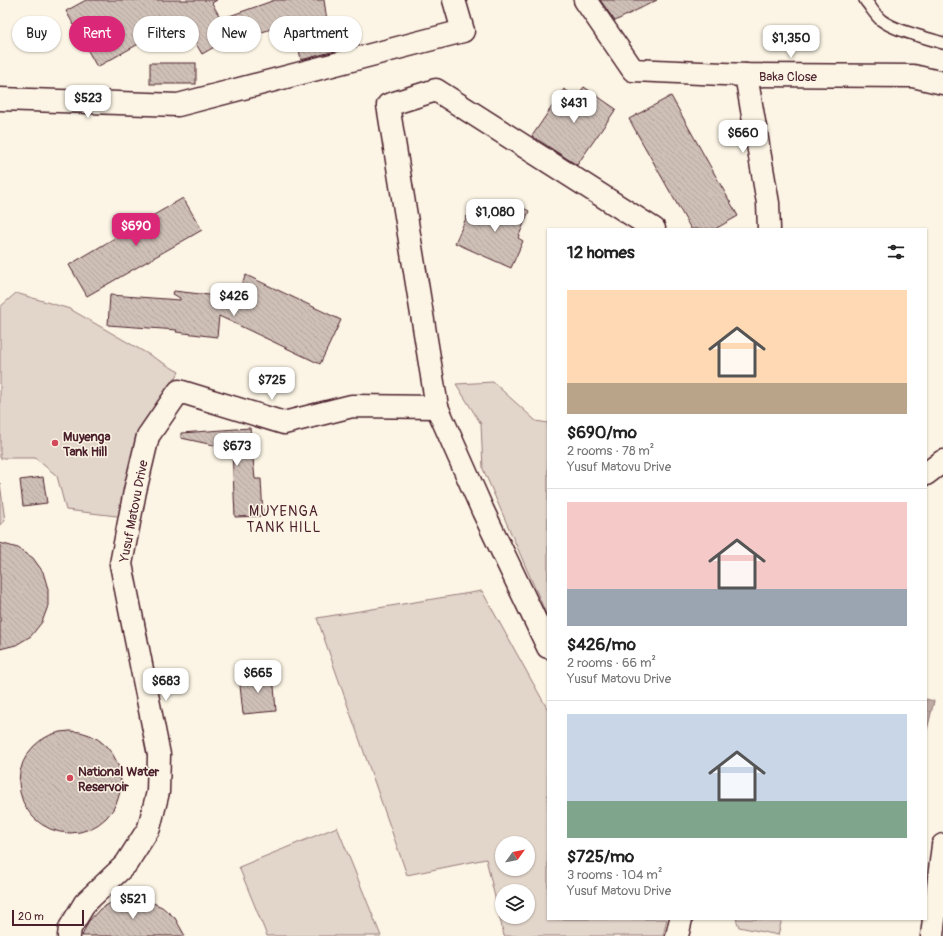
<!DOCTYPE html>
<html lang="en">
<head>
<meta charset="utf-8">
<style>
  :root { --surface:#fff; --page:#f6f6f6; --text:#222; --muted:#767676; --line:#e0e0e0; --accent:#db2777 }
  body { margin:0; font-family:Pangolin,sans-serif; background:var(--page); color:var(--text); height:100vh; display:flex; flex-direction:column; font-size:15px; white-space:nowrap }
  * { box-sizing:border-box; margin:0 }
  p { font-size:13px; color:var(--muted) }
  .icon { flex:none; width:22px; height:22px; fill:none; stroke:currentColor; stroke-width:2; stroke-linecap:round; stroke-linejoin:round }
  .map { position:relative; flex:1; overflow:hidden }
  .details { position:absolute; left:547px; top:228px; width:380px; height:692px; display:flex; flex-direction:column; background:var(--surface); border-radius:0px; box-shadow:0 1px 3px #0004 }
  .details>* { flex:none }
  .banner { position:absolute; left:12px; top:16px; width:380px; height:36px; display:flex; gap:8px }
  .needle { width:26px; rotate:57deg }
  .controls { position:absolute; left:495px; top:836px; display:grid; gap:8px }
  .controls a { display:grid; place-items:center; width:40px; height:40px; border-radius:50%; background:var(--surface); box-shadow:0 1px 3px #0004; font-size:20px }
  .scale { position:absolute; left:12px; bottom:10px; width:72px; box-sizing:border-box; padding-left:4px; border:2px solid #4a1f2b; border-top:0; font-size:11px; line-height:14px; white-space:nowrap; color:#4a1f2b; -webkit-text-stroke:3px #fcf5e5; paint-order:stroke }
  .price { position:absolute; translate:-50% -34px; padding:0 9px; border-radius:8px; background:#fff; color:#222; font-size:13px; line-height:26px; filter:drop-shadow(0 1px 2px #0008) }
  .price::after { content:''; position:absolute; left:50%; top:24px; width:12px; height:9px; margin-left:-6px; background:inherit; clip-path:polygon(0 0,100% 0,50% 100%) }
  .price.active { background:var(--accent); color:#fff }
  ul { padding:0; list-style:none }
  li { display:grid; align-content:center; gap:8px; height:212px; padding:0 20px }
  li+li { border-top:1px solid var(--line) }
  li span { display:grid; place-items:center; height:124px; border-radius:0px; color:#555 }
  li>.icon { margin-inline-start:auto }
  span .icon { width:72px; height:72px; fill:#fffc; stroke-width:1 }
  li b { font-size:17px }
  h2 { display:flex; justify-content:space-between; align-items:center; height:48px; padding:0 20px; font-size:17px }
  .pill { padding:0 14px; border-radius:18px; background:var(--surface); box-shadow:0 1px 3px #0004; font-size:14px; line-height:36px }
  .pill.active { background:var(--accent); color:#fff }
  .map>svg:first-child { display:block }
  .grass { fill:#e2d5ca; stroke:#967a7a; fill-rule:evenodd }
  .water { fill:url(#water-ripples); stroke:#917474 }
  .building { fill:url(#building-back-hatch); stroke:#4a1f2b }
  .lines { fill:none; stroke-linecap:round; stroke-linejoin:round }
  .lane-casing { stroke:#4a1f2b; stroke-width:14 }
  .street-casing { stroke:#4a1f2b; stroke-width:25 }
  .lane { stroke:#fcf5e5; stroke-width:11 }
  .street { stroke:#fcf5e5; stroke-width:22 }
  .poi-dot { fill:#d1495b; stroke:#fcf5e5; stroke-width:1.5 }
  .labels { text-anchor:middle; stroke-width:3; stroke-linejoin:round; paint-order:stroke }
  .street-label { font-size:13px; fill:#4a1f2b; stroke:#fcf5e5 }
  .poi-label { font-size:13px; font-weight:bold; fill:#4a1f2b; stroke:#fcf5e5; text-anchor:start }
  .neighbourhood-label { font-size:14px; letter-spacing:1px; fill:#4a1f2b; stroke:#fcf5e5 }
</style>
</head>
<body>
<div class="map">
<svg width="943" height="936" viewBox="0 0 943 936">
  <defs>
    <pattern id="water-ripples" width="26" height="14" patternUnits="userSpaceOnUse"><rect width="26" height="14" fill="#c0aca5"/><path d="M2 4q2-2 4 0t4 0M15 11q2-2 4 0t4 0" fill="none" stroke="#9e8b87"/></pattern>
    <pattern id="building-back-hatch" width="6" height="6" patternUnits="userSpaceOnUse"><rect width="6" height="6" fill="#cfc0b7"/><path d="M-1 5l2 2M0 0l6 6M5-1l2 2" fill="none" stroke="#b3a59e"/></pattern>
  </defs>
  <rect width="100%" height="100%" fill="#fcf5e5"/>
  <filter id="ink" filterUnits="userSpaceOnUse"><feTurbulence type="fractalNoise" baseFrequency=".025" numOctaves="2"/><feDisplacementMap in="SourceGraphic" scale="8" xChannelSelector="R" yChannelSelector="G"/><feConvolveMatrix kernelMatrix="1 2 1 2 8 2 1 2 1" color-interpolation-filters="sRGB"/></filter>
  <g filter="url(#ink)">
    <g class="grass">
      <polygon points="16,293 70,309 179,372 151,425 125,517 66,510 57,476 35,458 0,458 0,307"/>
      <polygon points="493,382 536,421 548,423 548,618 483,469 481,424 456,384"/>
      <polygon points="0,483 5,521 0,525"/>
      <path d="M482,591L548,710V919H667L663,936H504L486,859L407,875L317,618ZM502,843H528V869H502ZM502,891H528V917H502Z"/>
      <polygon points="337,827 381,936 267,936 239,867"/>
      <polygon points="736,919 782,919 778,935 739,927"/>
    </g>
    <polygon class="water" points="926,699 934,701 927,730 926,730"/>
    <g class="building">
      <polygon points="86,0 217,0 212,3 221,19 275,0 324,0 329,34 331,34 335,51 301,60 298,44 288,46 285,24 254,35 251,26 202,54 182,20 97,67 66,11"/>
      <polygon points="600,0 657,0 615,21"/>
      <rect x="150" y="63" width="46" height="21"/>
      <polygon points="584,87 616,109 577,165 532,136 564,89 576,97"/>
      <polygon points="671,96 738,216 715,229 691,229 629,119"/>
      <polygon points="183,198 202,230 87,296 69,265"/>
      <polygon points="489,200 507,207 509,201 529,211 518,238 523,241 511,268 455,243 467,216 481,222"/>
      <polygon points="246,275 341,320 320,364 219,316 217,337 176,332 177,330 108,325 110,295 180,300 180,298 173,294 174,291 235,298"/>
      <polygon points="250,428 255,479 261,479 263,516 235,517 232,449 181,438 181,433"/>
      <polygon points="43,477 47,503 23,506 20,480"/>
      <polygon points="0,543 18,548 33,558 43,572 48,589 48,606 42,622 31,636 16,645 0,649"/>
      <polygon points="273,674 276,711 243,714 239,676"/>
      <circle cx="70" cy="782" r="51"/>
      <polygon points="130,898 147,900 162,907 175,918 185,936 82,936 88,922 100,909 114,901"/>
    </g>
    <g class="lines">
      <defs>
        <path id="lane" d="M865,0C870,6 875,15 881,20C895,31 925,37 943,43"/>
        <g id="street">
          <polyline points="585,0 633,70 746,75 913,76 943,83"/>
          <polyline points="746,75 768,203 769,229"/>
          <polyline points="0,99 178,105 463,31 454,0"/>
          <polyline points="926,474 943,461"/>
          <polyline points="548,647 483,511 437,407 388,105 436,90 654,229"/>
          <polyline points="69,936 70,928 85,903 126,864 149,828 158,792 159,755 121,564 135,491 148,436 179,391 284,423 352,406 437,407"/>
          <polyline points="677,936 681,919"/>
          <polyline points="932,936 943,845"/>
        </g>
      </defs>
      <use href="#lane" class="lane-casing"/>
      <use href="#street" class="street-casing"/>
      <use href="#lane" class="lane"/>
      <use href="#street" class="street"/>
    </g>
  </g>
  <g class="poi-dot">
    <circle cx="55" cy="443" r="4"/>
    <circle cx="70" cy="778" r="4"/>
  </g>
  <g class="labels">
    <g class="street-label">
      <text x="788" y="81">Baka Close</text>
      <text transform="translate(133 511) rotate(-79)" y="5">Yusuf Matovu Drive</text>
    </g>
    <g class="poi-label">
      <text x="63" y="441">Muyenga<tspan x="63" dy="15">Tank Hill</tspan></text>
      <text x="78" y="776">National Water<tspan x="78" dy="15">Reservoir</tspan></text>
    </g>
    <g class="neighbourhood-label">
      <text x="284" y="516">MUYENGA<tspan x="284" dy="16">TANK HILL</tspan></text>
    </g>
  </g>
</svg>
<div class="controls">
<a><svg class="needle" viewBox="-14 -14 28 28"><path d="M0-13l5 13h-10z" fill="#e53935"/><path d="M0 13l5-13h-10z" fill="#767676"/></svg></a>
<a><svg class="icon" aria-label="layers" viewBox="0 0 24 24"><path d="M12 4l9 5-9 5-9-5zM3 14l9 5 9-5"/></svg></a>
</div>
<div class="scale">20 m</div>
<b class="price" style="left:791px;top:59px">$1,350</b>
<b class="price" style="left:88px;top:119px">$523</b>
<b class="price" style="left:574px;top:124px">$431</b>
<b class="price" style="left:743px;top:154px">$660</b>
<b class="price" style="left:495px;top:233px">$1,080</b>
<b class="price active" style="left:136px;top:247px">$690</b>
<b class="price" style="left:234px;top:317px">$426</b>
<b class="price" style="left:272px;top:401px">$725</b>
<b class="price" style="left:237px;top:467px">$673</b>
<b class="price" style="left:258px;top:694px">$665</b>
<b class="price" style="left:166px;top:702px">$683</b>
<b class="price" style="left:133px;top:920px">$521</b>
<div class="banner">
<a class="pill">Buy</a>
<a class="pill active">Rent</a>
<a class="pill">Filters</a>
<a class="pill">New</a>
<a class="pill">Apartment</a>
</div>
<section class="details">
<h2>12 homes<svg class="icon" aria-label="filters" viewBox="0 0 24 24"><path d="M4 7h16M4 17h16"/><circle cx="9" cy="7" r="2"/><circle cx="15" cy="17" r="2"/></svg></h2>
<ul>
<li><span style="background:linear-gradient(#ffd9b3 75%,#b9a48a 0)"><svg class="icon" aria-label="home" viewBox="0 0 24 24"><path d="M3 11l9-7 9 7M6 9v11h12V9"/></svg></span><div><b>$690/mo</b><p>2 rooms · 78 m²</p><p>Yusuf Matovu Drive</p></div></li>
<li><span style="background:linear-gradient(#f6c9c9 70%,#9aa5b1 0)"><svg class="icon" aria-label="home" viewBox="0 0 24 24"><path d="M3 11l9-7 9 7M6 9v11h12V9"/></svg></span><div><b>$426/mo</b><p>2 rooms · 66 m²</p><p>Yusuf Matovu Drive</p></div></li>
<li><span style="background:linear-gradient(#c9d6e8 70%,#7fa58c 0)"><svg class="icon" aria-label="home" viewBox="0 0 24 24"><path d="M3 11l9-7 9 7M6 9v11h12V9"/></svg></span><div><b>$725/mo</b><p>3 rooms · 104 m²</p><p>Yusuf Matovu Drive</p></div></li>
</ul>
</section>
</div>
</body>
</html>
